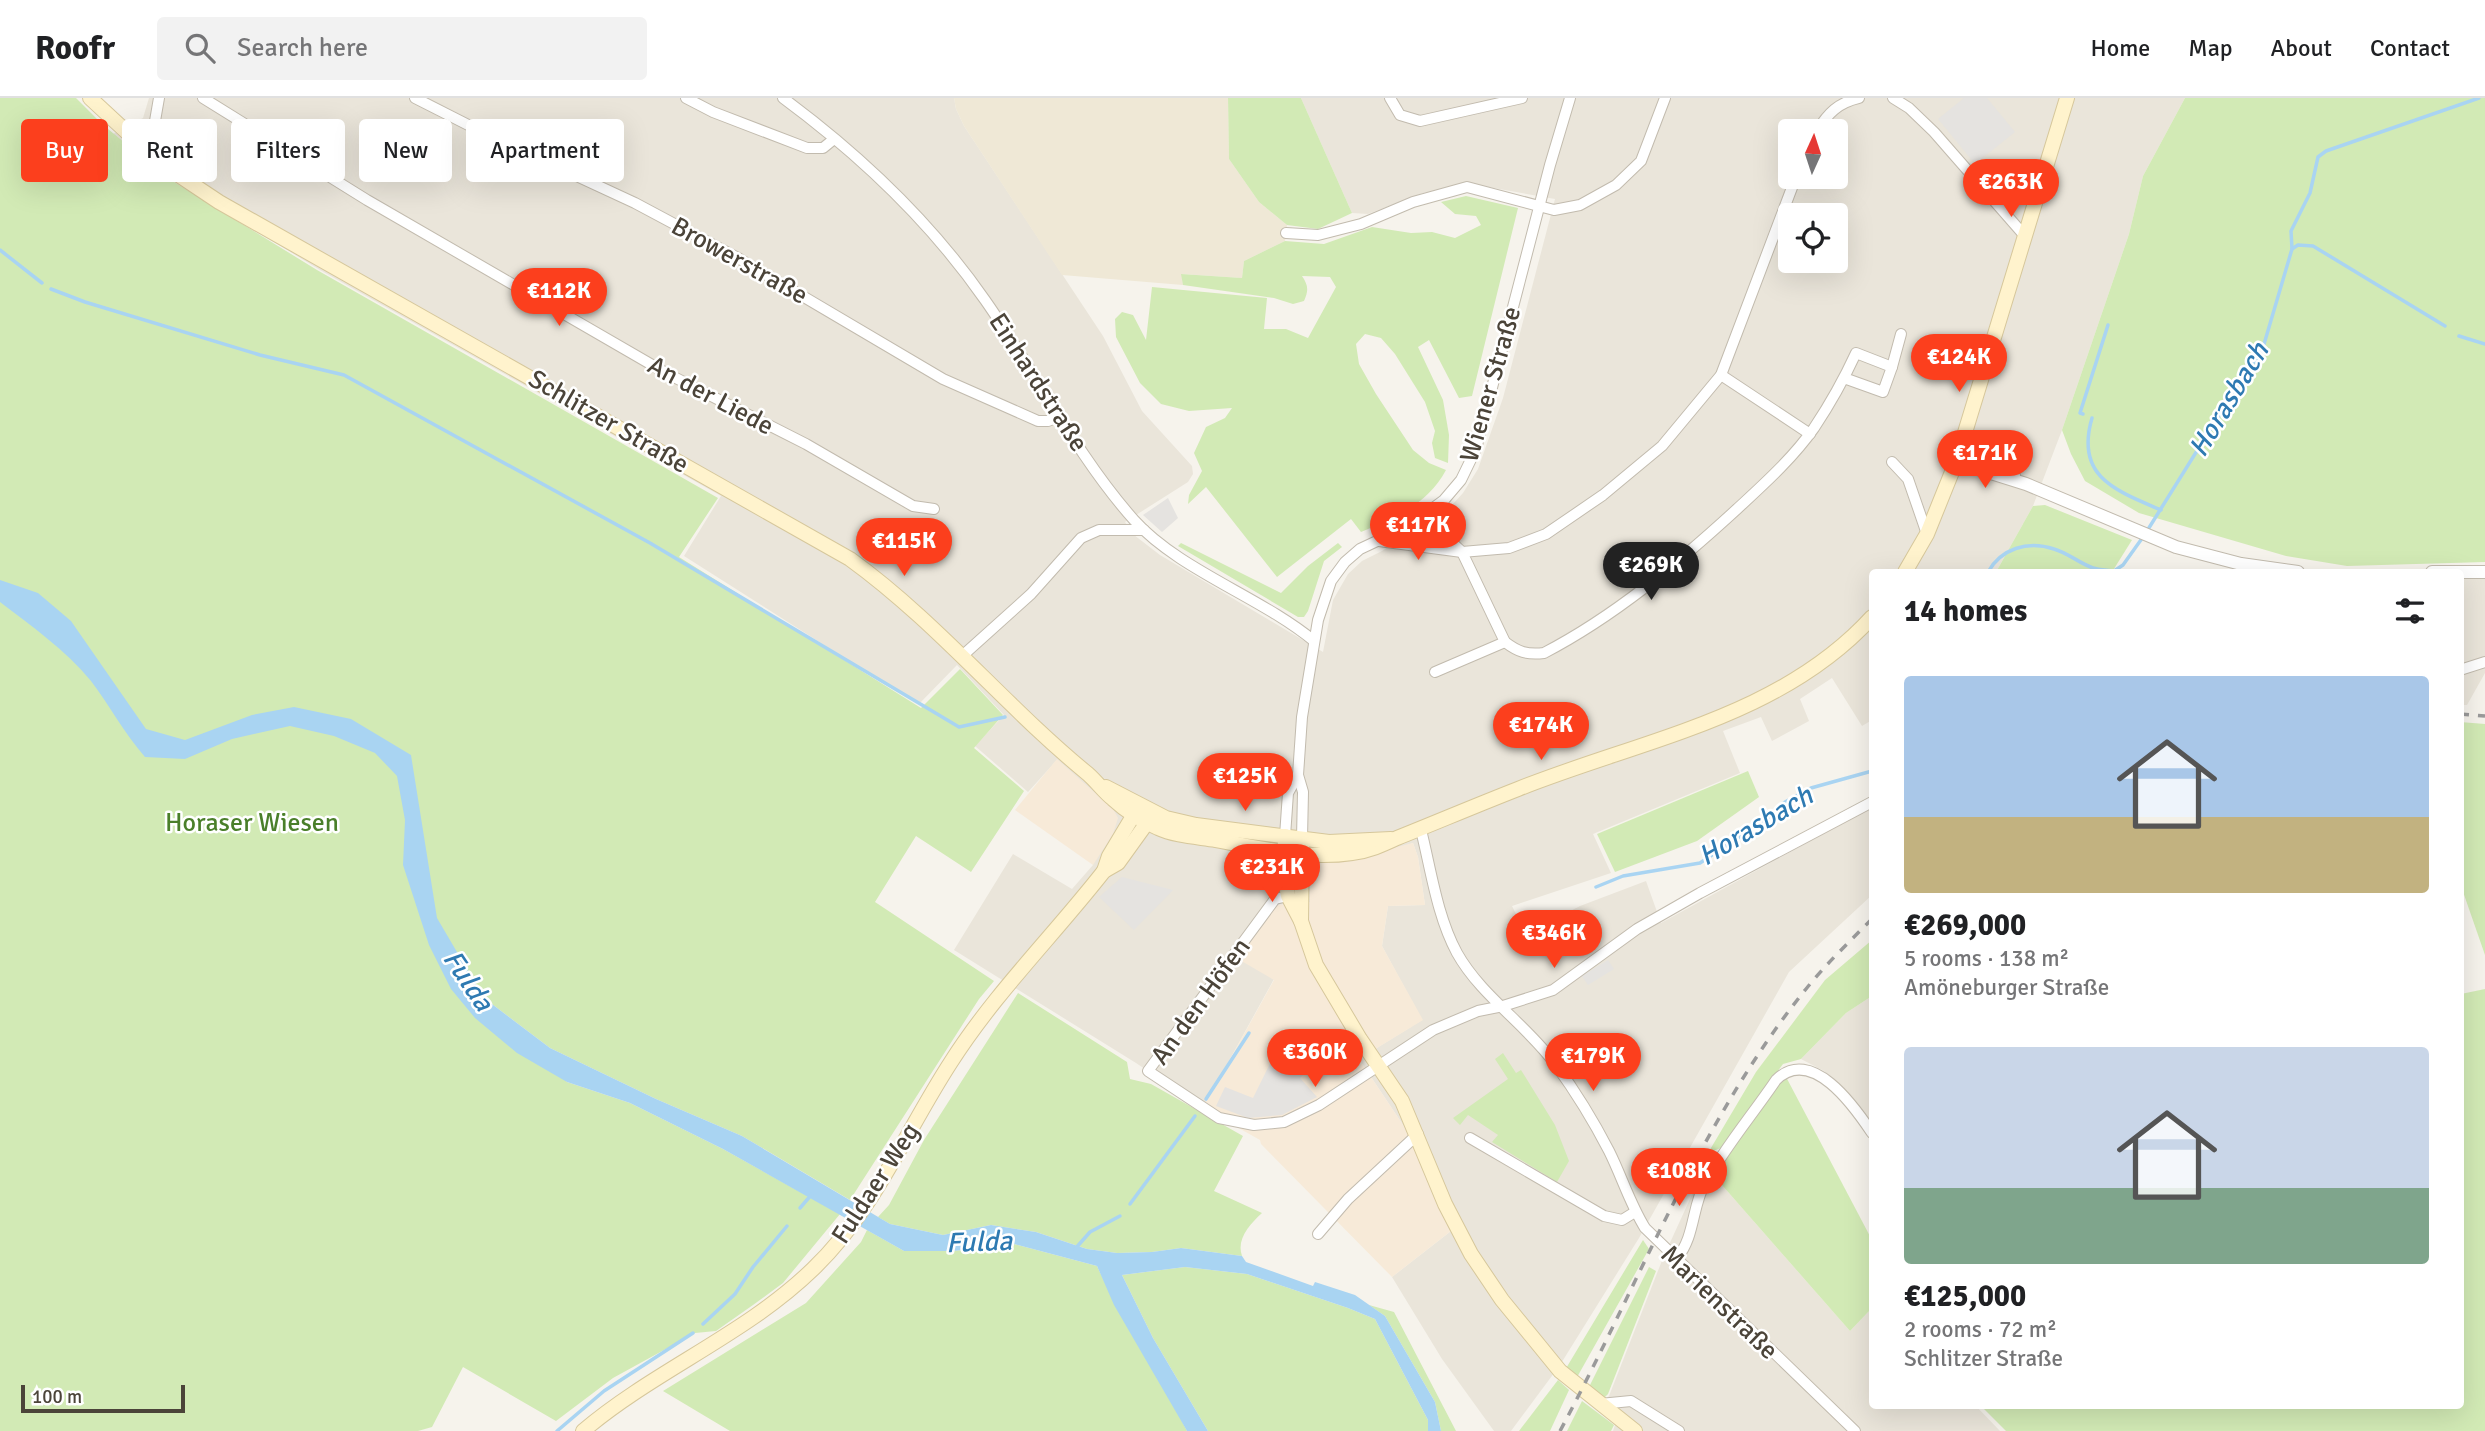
<!DOCTYPE html>
<html lang="en">
<head>
<meta charset="utf-8">
<style>
  :root { --surface:#fff; --page:#f2f2f2; --text:#202124; --muted:#757577; --line:#e0e0e0; --accent:#fc3f1d }
  body { margin:0; font-family:Signika,sans-serif; background:var(--page); color:var(--text); height:100vh; display:flex; flex-direction:column; font-size:26px; white-space:nowrap }
  * { box-sizing:border-box; margin:0 }
  p { font-size:23px; color:var(--muted) }
  .icon { flex:none; width:38px; height:38px; fill:none; stroke:currentColor; stroke-width:2; stroke-linecap:round; stroke-linejoin:round }
  .map { position:relative; flex:1; overflow:hidden }
  .panel { position:absolute; left:1869px; top:471px; width:595px; height:840px; display:flex; flex-direction:column; background:var(--surface); border-radius:7px; box-shadow:0 7px 28px #0002 }
  .panel>* { flex:none }
  .banner { position:absolute; left:21px; top:21px; width:665px; height:63px; display:flex; gap:14px }
  .needle { width:46px; rotate:3deg }
  .buttons { position:absolute; left:1778px; top:21px; display:grid; gap:14px }
  .buttons a { display:grid; place-items:center; width:70px; height:70px; border-radius:7px; background:var(--surface); box-shadow:0 7px 28px #0002; font-size:35px }
  .scale { position:absolute; left:21px; bottom:18px; width:164px; box-sizing:border-box; padding-left:7px; border:4px solid #4b4439; border-top:0; font-size:19px; line-height:24px; white-space:nowrap; color:#4b4439; -webkit-text-stroke:5px #fff; paint-order:stroke }
  .price { position:absolute; translate:-50% -60px; padding:0 16px; border-radius:24px; background:var(--accent); color:#fff; font-size:23px; line-height:46px; filter:drop-shadow(0 2px 4px #0008) }
  .price::after { content:''; position:absolute; left:50%; top:42px; width:21px; height:16px; margin-left:-10px; background:inherit; clip-path:polygon(0 0,100% 0,50% 100%) }
  .price.active { background:#222; color:#fff }
  ul { padding:0; list-style:none }
  li { display:grid; align-content:center; gap:14px; height:371px; padding:0 35px }
  li span { display:grid; place-items:center; height:217px; border-radius:7px; color:#555 }
  li>.icon { margin-inline-start:auto }
  span .icon { width:126px; height:126px; fill:#fffc; stroke-width:1 }
  li b { font-size:30px }
  h2 { display:flex; justify-content:space-between; align-items:center; height:84px; padding:0 35px; font-size:30px }
  .tag { padding:0 24px; border-radius:7px; background:var(--surface); box-shadow:0 7px 28px #0002; font-size:24px; line-height:63px }
  .tag.active { background:var(--accent); color:#fff }
  header { display:flex; align-items:center; gap:42px; box-sizing:border-box; height:98px; padding:0 35px; background:var(--surface); border-bottom:2px solid var(--line) }
  header strong { font-size:33px }
  nav { display:flex; gap:38px; margin-inline-start:auto; font-size:24px }
  .search { width:490px; height:63px; background:var(--page); display:flex; align-items:center; gap:18px; box-sizing:border-box; padding:0 24px; border-radius:7px; color:var(--muted); font-size:26px }
  .map>svg:first-child { display:block }
  .residential { fill:#eae5da; fill-rule:evenodd }
  .commercial { fill:#f7ead8 }
  .education { fill:#efe8d6 }
  .green { fill:#d2eab5 }
  .parking { fill:#e5e3e0 }
  .water { fill:#a9d4f2 }
  .lines { fill:none; stroke-linecap:round; stroke-linejoin:round }
  .stream { stroke:#a9d4f2; stroke-width:3.5 }
  .minor-casing { stroke:#c2bbae; stroke-width:12 }
  .tertiary-casing { stroke:#c2bbae; stroke-width:14 }
  .secondary-casing { stroke:#d6c79b; stroke-width:16 }
  .minor { stroke:#fff; stroke-width:10 }
  .tertiary { stroke:#fff; stroke-width:12 }
  .secondary { stroke:#fff3cd; stroke-width:14 }
  .rail { stroke:#9a9a9a; stroke-width:3.5; stroke-dasharray:9 9; stroke-linecap:butt }
  .labels { text-anchor:middle; stroke-width:5; stroke-linejoin:round; paint-order:stroke }
  .street-label { font-size:26px; fill:#4b4439; stroke:#fff }
  .park-label { font-size:26px; fill:#4a7f2a; stroke:#fff }
  .water-label { font-size:28px; font-style:italic; fill:#2e7ab2; stroke:#fff }
</style>
</head>
<body>
<header>
<strong>Roofr</strong>
<div class="search"><svg class="icon" aria-label="search" viewBox="0 0 24 24"><circle cx="10" cy="10" r="6"/><path d="M15 15l6 6"/></svg>Search here</div>
<nav><a>Home</a><a>Map</a><a>About</a><a>Contact</a></nav>
</header>
<div class="map">
<svg width="2485" height="1333" viewBox="0 0 2485 1333">
  <rect width="100%" height="100%" fill="#f6f3ec"/>
  <g class="residential">
    <path d="M149,0H954L956,11L964,28L1103,238L1142,313L1192,368L1193,376L1188,384L1125,424L1134,437L1160,457L1323,554L1333,502L1348,476L1362,463L1382,453L1452,407L1463,395L1478,371L1503,300L1555,101L1488,89H1455L1423,95L1368,116L1352,115L1301,0H2185L2143,78L2129,136L2062,332L2033,408L1996,474H1872V622L1862,628L1832,580L1800,601L1809,623L1772,643L1761,619L1723,633L1740,675L1593,736L1611,775L1512,808L1526,836L1580,808L1646,783L1661,825L1872,709V797L1789,874L1639,1140L1560,1267L1511,1333H1494L1442,1261L1392,1179L1451,1133L1405,1030L1359,961L1422,922L1382,848L1388,808L1425,807L1418,759L1413,745L1309,780L1310,804L1277,807L1238,860L1274,881L1203,1010L1136,965L954,852L1013,756L1072,791L1093,767L1057,662L1028,694L975,648L1004,617L957,567L920,605L868,575L684,458L721,398L320,172L210,105L111,37L143,20ZM1790,33H1836V79H1790ZM1790,117H1836V163H1790Z"/>
    <polygon points="2485,480 2485,575 2467,607 2461,607 2460,481"/>
    <polygon points="1872,898 1872,1027 1853,1001 1824,973 1801,961 1846,915"/>
    <polygon points="1706,1066 1714,1078 1850,1233 1872,1210 1872,1307 1975,1307 2000,1333 1613,1333 1615,1327 1596,1311 1609,1298 1663,1160"/>
  </g>
  <g class="commercial">
    <polygon points="1057,661 1113,711 1118,720 1113,736 1093,767 1015,712"/>
    <polygon points="1413,745 1418,759 1425,807 1388,808 1382,848 1423,922 1359,961 1405,1030 1451,1133 1392,1179 1261,1046 1260,1042 1203,1010 1274,882 1238,861 1277,807 1310,804 1309,780 1320,764 1361,758"/>
  </g>
  <polygon class="education" points="954,0 1228,0 1229,61 1259,104 1287,127 1285,143 1244,163 1242,180 1182,176 1183,187 1062,177 964,28 956,11"/>
  <g class="green">
    <polygon points="0,0 76,0 102,26 166,79 317,172 718,400 679,459 921,610 960,571 1003,617 974,650 1024,693 971,774 916,738 875,804 994,883 979,901 850,1102 742,1038 656,1001 550,950 484,900 464,867 460,888 567,984 630,1005 723,1051 840,1116 783,1185 753,1207 716,1233 695,1235 613,1280 556,1323 463,1269 432,1329 418,1333 0,1333"/>
    <polygon points="1228,0 1301,0 1352,115 1318,131 1287,127 1259,104 1229,61"/>
    <polygon points="2185,0 2485,0 2485,464 2347,468 2286,458 2139,415 2085,383 2071,356 2062,332 2129,136 2143,78"/>
    <path d="M1466,98L1518,110L1472,298L1459,300L1429,242L1418,249L1443,302L1449,337L1448,365L1435,360L1432,345L1435,333L1425,304L1395,256L1381,240L1365,236L1356,246L1359,266L1376,296L1413,352L1429,365L1446,372C1427,407 1396,419 1361,434L1351,421L1277,479L1206,389L1188,406L1189,397L1202,373L1194,355L1206,329L1225,320L1232,310L1189,313L1161,306L1140,285L1116,239L1115,221L1122,214L1133,217L1146,242L1152,189L1267,200L1264,231H1286L1308,240L1336,189L1330,179L1302,178C1308,187 1309,192 1304,203L1293,206L1274,200L1183,187L1181,176L1242,180L1244,163L1285,143L1324,146L1372,129L1411,135L1432,134L1455,140L1481,127L1476,118L1455,116L1441,104Z"/>
    <polygon points="2045,407 2132,442 2112,474 1996,474 2033,408"/>
    <polygon points="1181,445 1281,495 1308,468 1338,445 1342,449 1324,463 1308,513 1304,519 1298,519 1178,448"/>
    <polygon points="2460,624 2485,626 2485,857 2461,788"/>
    <polygon points="1748,673 1759,699 1697,743 1615,774 1597,736"/>
    <polygon points="1872,842 1872,898 1846,915 1801,961 1783,966 1721,1050 1708,1055 1756,974 1825,882"/>
    <polygon points="2485,891 2485,1333 2006,1333 1980,1307 2460,1307 2461,896"/>
    <path d="M1018,895L1127,964L1130,981L1151,986L1243,1038L1214,1093L1262,1115C1250,1126 1236,1141 1242,1158L1181,1150L1152,1154L1117,1155L1087,1151L1036,1134L991,1127L943,1137L890,1126L878,1119L889,1107L924,1042Z"/>
    <polygon points="1503,955 1516,975 1521,972 1555,1027 1569,1063 1557,1084 1492,1044 1498,1037 1468,1017 1460,1027 1453,1020 1508,981 1495,961"/>
    <polygon points="1785,977 1872,1142 1872,1210 1850,1233 1714,1078"/>
    <path d="M867,1132L904,1153H953L1014,1146L1097,1168C1123,1226 1159,1277 1187,1333H730L663,1293L806,1205L861,1144Z"/>
    <polygon points="1643,1142 1649,1151 1576,1281 1565,1272"/>
    <polygon points="1185,1169 1247,1176 1348,1210 1375,1221 1428,1322 1428,1333 1208,1333 1153,1240 1122,1177"/>
    <polygon points="1649,1169 1656,1173 1608,1296 1603,1301 1589,1289"/>
    <polygon points="1369,1207 1394,1214 1456,1333 1441,1333 1435,1304 1385,1218"/>
    <polygon points="1558,1282 1569,1292 1550,1333 1519,1333"/>
    <polygon points="1582,1303 1614,1327 1611,1333 1567,1333"/>
  </g>
  <g class="parking">
    <polygon points="1964,0 1987,0 2015,34 1975,66 1938,21"/>
    <polygon points="1168,400 1178,420 1162,434 1143,417"/>
    <polygon points="1122,779 1173,792 1134,832 1099,799"/>
    <polygon points="1608,862 1614,871 1588,887 1582,878"/>
    <polygon points="1285,935 1311,970 1300,980 1317,999 1282,1017 1248,1020 1216,1008 1225,989 1253,1000"/>
  </g>
  <path class="water" d="M0,482L38,495L71,523L146,631L185,642L252,617L294,609L351,621L411,657L437,820L484,900L550,950L656,1001L742,1038L890,1126L943,1137L991,1127L1036,1134L1087,1151L1117,1155L1152,1154L1181,1150L1242,1158L1246,1164L1313,1188L1315,1184L1355,1197L1385,1218L1435,1304L1441,1333H1428V1322L1375,1221L1348,1210L1247,1176L1185,1169L1122,1177L1153,1240L1208,1333H1187L1114,1207L1097,1168L1014,1146L953,1153H904L723,1051L630,1005L567,984L517,955L475,920L451,891L429,847L403,767L405,722L397,678L375,655L334,638L290,628L232,641L185,661L145,659C124,635 110,608 91,583C66,552 31,528 0,504Z"/>
  <g class="lines">
    <g class="stream">
      <polyline points="2292,151 2298,147 2313,148 2445,228"/>
      <polyline points="0,152 42,185"/>
      <polyline points="51,191 85,204 260,257 344,277 650,445 959,629 1005,619"/>
      <polyline points="2459,238 2485,246"/>
      <polyline points="2083,316 2080,315 2108,227"/>
      <path d="M2092,320C2075,378 2114,392 2161,412"/>
      <polyline points="2147,433 2243,279 2262,253 2292,151 2291,133 2310,95 2318,59 2326,53 2479,0"/>
      <path d="M1988,474C2001,451 2027,442 2054,451C2068,455 2079,465 2093,470C2099,472 2107,472 2114,473L2123,467L2143,439"/>
      <polyline points="1596,789 1623,778 1700,765 1775,715 1785,704 1811,690 1872,673"/>
      <polyline points="1206,1001 1249,935"/>
      <polyline points="1130,1106 1195,1018"/>
      <polyline points="800,1110 812,1096"/>
      <polyline points="1075,1151 1090,1134 1120,1118"/>
      <polyline points="703,1226 735,1196 753,1169 787,1128"/>
      <polyline points="557,1333 604,1293 693,1235"/>
    </g>
    <defs>
      <g id="minor">
        <polyline points="203,0 367,102 666,275 806,346 913,408 934,411"/>
        <polyline points="415,0 484,35 635,105 738,160 943,281 1038,323 1048,323 1061,318"/>
        <polyline points="686,0 713,14 807,50 823,50 834,41"/>
        <path d="M783,0C860,57 930,123 985,202C1035,273 1076,357 1134,422C1179,472 1261,499 1314,543"/>
        <polyline points="1390,0 1400,17 1420,23 1522,0"/>
        <polyline points="1893,0 1909,10 1934,34 2024,137"/>
        <path d="M1817,33C1828,15 1838,5 1859,0"/>
        <polyline points="142,50 155,23 159,0"/>
        <polyline points="1286,135 1318,137 1361,126 1413,104 1467,89 1554,112 1580,107 1616,87 1641,63 1665,0"/>
        <polyline points="1892,269 1901,236"/>
        <polyline points="1721,277 1810,336"/>
        <polyline points="1892,364 1908,381 1927,436"/>
        <path d="M1424,418L1462,454L1505,544C1518,554 1527,557 1544,555C1615,518 1678,465 1737,411C1764,386 1793,360 1814,330C1830,306 1844,281 1856,255L1892,269L1883,294L1844,280"/>
        <polyline points="1379,443 1462,454 1509,450 1546,436 1603,397 1662,348 1721,277 1796,79"/>
        <polyline points="961,559 1031,496 1081,440 1099,432 1144,432"/>
        <polyline points="2460,572 2485,564"/>
        <polyline points="1435,574 1505,544"/>
        <path d="M1421,732C1431,772 1437,818 1457,855C1481,898 1527,927 1556,967C1575,993 1594,1024 1609,1053C1622,1079 1630,1106 1645,1130L1855,1333"/>
        <polyline points="1285,738 1288,695 1298,677"/>
        <polyline points="1302,740 1303,694 1298,677 1302,619 1318,522 1331,483 1345,464 1360,451 1409,428 1444,402 1461,382 1476,351 1550,67 1570,0"/>
        <polyline points="1288,798 1275,801 1148,973 1219,1020 1254,1027 1284,1024 1319,1007 1433,932 1478,913 1503,908 1553,892 1637,831 1700,795 1872,704"/>
        <polyline points="1470,1040 1604,1118 1622,1122 1635,1114"/>
        <polyline points="1318,1136 1348,1101 1418,1036"/>
        <path d="M1677,1160C1695,1139 1692,1108 1705,1085C1725,1049 1753,1016 1776,982C1811,947 1854,1008 1872,1035"/>
        <polyline points="1600,1306 1631,1303 1679,1333"/>
      </g>
      <g id="tertiary">
        <polyline points="1961,350 2014,378"/>
        <polyline points="1956,364 2026,386 2176,449 2241,466 2298,474"/>
        <polyline points="2432,474 2485,474"/>
      </g>
      <g id="secondary">
        <path d="M90,0L159,64L219,104L850,461C937,524 1005,608 1088,676C1097,684 1104,694 1113,701C1126,713 1142,723 1158,730C1175,738 1198,739 1216,742C1261,750 1307,762 1352,755C1369,753 1382,747 1397,740C1437,724 1477,707 1518,691C1640,642 1780,620 1872,519"/>
        <polyline points="1905,474 1927,436 1956,364 2067,0"/>
        <polyline points="1106,689 1166,720 1196,727 1329,744 1391,741"/>
        <polyline points="1285,738 1284,776 1288,798 1301,823 1316,867 1360,941 1402,1003 1445,1106 1471,1156 1502,1202 1560,1273 1635,1333"/>
        <polyline points="1104,773 1109,758 1139,708"/>
        <polyline points="1301,823 1302,749"/>
        <path d="M583,1333C655,1272 745,1237 813,1171C874,1113 906,1033 951,964C995,895 1054,837 1104,773L1118,765L1154,715"/>
      </g>
    </defs>
    <use href="#minor" class="minor-casing"/>
    <use href="#tertiary" class="tertiary-casing"/>
    <use href="#secondary" class="secondary-casing"/>
    <use href="#minor" class="minor"/>
    <use href="#tertiary" class="tertiary"/>
    <use href="#secondary" class="secondary"/>
    <g class="rail">
      <polyline points="2460,616 2485,618"/>
      <path d="M1560,1333C1638,1188 1702,1019 1806,891C1826,866 1850,843 1872,821"/>
    </g>
  </g>
  <g class="labels">
    <g class="street-label">
      <text transform="translate(740 162) rotate(29)" y="9">Browerstraße</text>
      <text transform="translate(1039 284) rotate(57)" y="9">Einhardstraße</text>
      <text transform="translate(1490 286) rotate(-74)" y="9">Wiener Straße</text>
      <text transform="translate(711 297) rotate(28)" y="9">An der Liede</text>
      <text transform="translate(609 323) rotate(30)" y="9">Schlitzer Straße</text>
      <text transform="translate(1200 903) rotate(-54)" y="9">An den Höfen</text>
      <text transform="translate(875 1085) rotate(-57)" y="9">Fuldaer Weg</text>
      <text transform="translate(1720 1204) rotate(44)" y="9">Marienstraße</text>
    </g>
    <g class="park-label">
      <text x="252" y="733">Horaser Wiesen</text>
    </g>
    <g class="water-label">
      <text transform="translate(2228 301) rotate(-59)" y="10">Horasbach</text>
      <text transform="translate(1755 727) rotate(-31)" y="10">Horasbach</text>
      <text transform="translate(469 882) rotate(56)" y="10">Fulda</text>
      <text transform="translate(979 1143) rotate(-2)" y="10">Fulda</text>
    </g>
  </g>
</svg>
<div class="buttons">
<a><svg class="needle" viewBox="-14 -14 28 28"><path d="M0-13l5 13h-10z" fill="#e53935"/><path d="M0 13l5-13h-10z" fill="#757577"/></svg></a>
<a><svg class="icon" aria-label="locate" viewBox="0 0 24 24"><circle cx="12" cy="12" r="6"/><path d="M12 2v4M12 18v4M2 12h4M18 12h4"/></svg></a>
</div>
<div class="scale">100 m</div>
<b class="price" style="left:2011px;top:121px">€263K</b>
<b class="price" style="left:559px;top:230px">€112K</b>
<b class="price" style="left:1959px;top:296px">€124K</b>
<b class="price" style="left:1985px;top:392px">€171K</b>
<b class="price" style="left:1418px;top:464px">€117K</b>
<b class="price" style="left:904px;top:480px">€115K</b>
<b class="price active" style="left:1651px;top:504px">€269K</b>
<b class="price" style="left:1541px;top:664px">€174K</b>
<b class="price" style="left:1245px;top:715px">€125K</b>
<b class="price" style="left:1272px;top:806px">€231K</b>
<b class="price" style="left:1554px;top:872px">€346K</b>
<b class="price" style="left:1315px;top:991px">€360K</b>
<b class="price" style="left:1593px;top:995px">€179K</b>
<b class="price" style="left:1679px;top:1110px">€108K</b>
<div class="banner">
<a class="tag active">Buy</a>
<a class="tag">Rent</a>
<a class="tag">Filters</a>
<a class="tag">New</a>
<a class="tag">Apartment</a>
</div>
<section class="panel">
<h2>14 homes<svg class="icon" aria-label="filters" viewBox="0 0 24 24"><path d="M4 7h16M4 17h16"/><circle cx="9" cy="7" r="2"/><circle cx="15" cy="17" r="2"/></svg></h2>
<ul>
<li><span style="background:linear-gradient(#a9c7e8 65%,#c2b280 0)"><svg class="icon" aria-label="home" viewBox="0 0 24 24"><path d="M3 11l9-7 9 7M6 9v11h12V9"/></svg></span><div><b>€269,000</b><p>5 rooms · 138 m²</p><p>Amöneburger Straße</p></div></li>
<li><span style="background:linear-gradient(#c9d6e8 65%,#7fa58c 0)"><svg class="icon" aria-label="home" viewBox="0 0 24 24"><path d="M3 11l9-7 9 7M6 9v11h12V9"/></svg></span><div><b>€125,000</b><p>2 rooms · 72 m²</p><p>Schlitzer Straße</p></div></li>
</ul>
</section>
</div>
</body>
</html>
